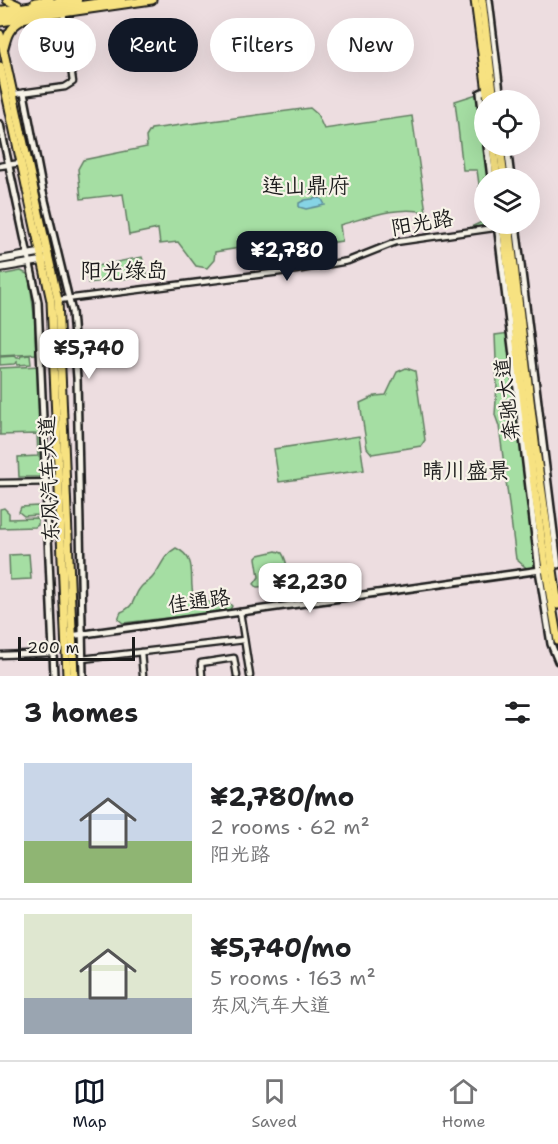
<!DOCTYPE html>
<html lang="en">
<head>
<meta charset="utf-8">
<style>
  :root { --surface:#fff; --page:#f2f2f2; --text:#202124; --muted:#757577; --line:#e0e0e0; --accent:#111827 }
  body { margin:0; font-family:"Shantell Sans","LXGW WenKai TC",sans-serif; background:var(--page); color:var(--text); height:100vh; display:flex; flex-direction:column; font-size:22px; white-space:nowrap }
  * { box-sizing:border-box; margin:0 }
  p { font-size:20px; color:var(--muted) }
  .icon { flex:none; width:33px; height:33px; fill:none; stroke:currentColor; stroke-width:2; stroke-linecap:round; stroke-linejoin:round }
  .map { position:relative; height:676px; overflow:hidden }
  .details { display:flex; flex-direction:column; background:var(--surface); flex:1 }
  .details>* { flex:none }
  .banner { position:absolute; left:18px; top:18px; width:522px; height:54px; display:flex; gap:12px }
  .controls { position:absolute; left:474px; top:90px; display:grid; gap:12px }
  .controls a { display:grid; place-items:center; width:66px; height:66px; border-radius:50%; background:var(--surface); box-shadow:0 6px 24px #0002; font-size:30px }
  .scale { position:absolute; left:18px; bottom:15px; width:117px; box-sizing:border-box; padding-left:6px; border:3px solid #1c1c1c; border-top:0; font-size:16px; line-height:21px; white-space:nowrap; color:#1c1c1c; -webkit-text-stroke:4px #f7f3e8; paint-order:stroke }
  .price { position:absolute; translate:-50% -51px; padding:0 14px; border-radius:12px; background:#fff; color:#222; font-size:20px; line-height:39px; filter:drop-shadow(0 2px 3px #0008) }
  .price::after { content:''; position:absolute; left:50%; top:36px; width:18px; height:14px; margin-left:-9px; background:inherit; clip-path:polygon(0 0,100% 0,50% 100%) }
  .price.selected { background:var(--accent); color:#fff }
  ul { padding:0; list-style:none }
  li { display:flex; align-items:center; gap:18px; height:150px; padding:0 24px }
  li+li { border-top:2px solid var(--line) }
  li span { display:grid; place-items:center; flex:none; width:168px; height:120px; border-radius:0px; color:#555 }
  li>.icon { margin-inline-start:auto }
  span .icon { width:72px; height:72px; fill:#fffc; stroke-width:1 }
  li b { font-size:26px }
  h2 { display:flex; justify-content:space-between; align-items:center; height:72px; padding:0 24px; font-size:26px }
  .tag { padding:0 21px; border-radius:27px; background:var(--surface); box-shadow:0 6px 24px #0002; font-size:21px; line-height:54px }
  .tag.selected { background:var(--accent); color:#fff }
  .tab-bar { display:flex; justify-content:space-around; align-items:center; height:84px; border-top:2px solid var(--line); background:var(--surface); font-size:16px; color:var(--muted) }
  .tab-bar a { display:grid; justify-items:center; gap:3px }
  .tab-bar .selected { color:var(--accent) }
  .map>svg:first-child { display:block }
  .green { fill:#a5dea3; stroke:#607d60; stroke-width:1.5 }
  .water { fill:#86d4e5; stroke:#5c8a95; stroke-width:1.5 }
  .lines { fill:none; stroke-linecap:round; stroke-linejoin:round }
  .minor-casing { stroke:#1c1c1c; stroke-width:9 }
  .tertiary-casing { stroke:#1c1c1c; stroke-width:10 }
  .secondary-casing { stroke:#1c1c1c; stroke-width:10 }
  .primary-casing { stroke:#1c1c1c; stroke-width:11 }
  .trunk-casing { stroke:#1c1c1c; stroke-width:12 }
  .minor { stroke:#f7f3e8; stroke-width:4.5 }
  .tertiary { stroke:#f7f3e8; stroke-width:5 }
  .secondary { stroke:#f7f3e8; stroke-width:6 }
  .primary { stroke:#f7e281; stroke-width:7 }
  .trunk { stroke:#f7e281; stroke-width:8 }
  .labels { text-anchor:middle; stroke-width:4.5; stroke-linejoin:round; paint-order:stroke }
  .street-label { font-size:21px; fill:#1c1c1c; stroke:#f7f3e8 }
  .neighbourhood-label { font-size:22px; fill:#1c1c1c; stroke:#f7f3e8 }
</style>
</head>
<body>
<div class="map">
<svg width="558" height="676" viewBox="0 0 558 676">
  <rect width="100%" height="100%" fill="#eddde0"/>
  <filter id="ink" filterUnits="userSpaceOnUse"><feTurbulence type="fractalNoise" baseFrequency=".0167" numOctaves="2"/><feDisplacementMap in="SourceGraphic" scale="12" xChannelSelector="R" yChannelSelector="G"/><feConvolveMatrix kernelMatrix="1 2 1 2 8 2 1 2 1" color-interpolation-filters="sRGB"/></filter>
  <g filter="url(#ink)">
    <g class="green">
      <polygon points="480,93 484,127 484,146 487,146 491,178 484,178 484,224 497,224 497,228 472,232 471,227 484,221 477,170 463,170 455,101"/>
      <path d="M310,108L317,114L324,129L412,116L426,212C395,206 369,217 340,225L342,241L293,248L284,241L215,252L214,260L207,268L196,266L178,242L160,244L158,229L129,235L123,194L81,199L78,169L83,160L147,147L146,137L151,129Z"/>
      <polygon points="142,257 147,273 146,276 88,283 86,268"/>
      <polygon points="21,271 29,275 35,322 36,354 0,356 0,275"/>
      <polygon points="510,333 539,570 530,571 516,559 499,426 495,415 497,385 495,335"/>
      <polygon points="30,355 31,364 17,365 17,362 14,364 0,365 0,357 15,356 17,358 20,358 21,356"/>
      <polygon points="41,366 46,477 19,477 18,457 38,456 37,434 0,435 0,368"/>
      <polygon points="406,368 415,371 425,440 421,446 372,454 367,448 360,403 375,396 386,395 397,372"/>
      <polygon points="359,436 364,470 279,482 274,449"/>
      <polygon points="38,506 40,510 38,515 24,516 19,512 21,507"/>
      <polygon points="4,508 9,513 9,519 36,518 38,519 38,525 35,527 0,528 0,509"/>
      <path d="M176,548C201,560 186,581 195,600L203,602L227,601L232,606L229,611L123,623L118,619L121,612C137,605 132,597 141,587C144,583 149,582 152,578C161,568 163,555 176,548Z"/>
      <path d="M276,551L282,553C287,561 290,576 286,585L257,587L254,584L259,577L256,558L259,555Z"/>
      <polygon points="29,554 31,579 10,580 9,555"/>
    </g>
    <polygon class="water" points="319,198 322,199 325,205 306,209 299,207 299,203 305,200"/>
    <g class="lines">
      <defs>
        <g id="minor">
          <polyline points="14,94 65,87 73,82 63,12"/>
          <polyline points="0,166 21,163"/>
          <polyline points="58,300 296,270 348,261 396,242 501,227"/>
          <polyline points="0,483 58,482"/>
          <polyline points="240,612 250,676"/>
          <polyline points="141,652 143,676"/>
          <polyline points="0,655 53,653"/>
          <polyline points="82,659 244,640"/>
          <polyline points="202,676 201,663 234,658 237,676"/>
        </g>
        <g id="tertiary">
          <polyline points="489,0 501,100"/>
          <polyline points="24,93 43,192 72,312 77,378 83,676"/>
          <polyline points="0,124 38,302 54,676"/>
          <polyline points="484,127 480,93 487,90"/>
          <polyline points="487,146 491,178"/>
          <polyline points="507,146 511,178"/>
          <polyline points="497,224 539,570 551,644 558,661"/>
          <polyline points="516,224 558,565"/>
          <polyline points="70,636 548,569"/>
        </g>
        <g id="secondary">
          <polyline points="0,260 44,252"/>
          <polyline points="0,268 47,260"/>
        </g>
        <g id="primary">
          <polyline points="7,0 18,5"/>
          <polyline points="475,0 488,100"/>
          <polyline points="482,0 494,100"/>
          <polyline points="35,2 50,0"/>
          <polyline points="0,22 152,0"/>
          <polyline points="0,34 58,300 74,676"/>
          <path d="M4,48C7,36 9,28 21,21"/>
          <polyline points="0,66 51,301 67,676"/>
          <polyline points="493,146 497,178"/>
          <polyline points="500,146 504,178"/>
          <path d="M503,224C520,363 533,503 558,641"/>
          <polyline points="509,224 536,450 558,605"/>
        </g>
        <g id="trunk">
          <polyline points="0,11 77,0"/>
          <polyline points="0,18 121,0"/>
        </g>
      </defs>
      <use href="#minor" class="minor-casing"/>
      <use href="#tertiary" class="tertiary-casing"/>
      <use href="#secondary" class="secondary-casing"/>
      <use href="#primary" class="primary-casing"/>
      <use href="#trunk" class="trunk-casing"/>
      <use href="#minor" class="minor"/>
      <use href="#tertiary" class="tertiary"/>
      <use href="#secondary" class="secondary"/>
      <use href="#primary" class="primary"/>
      <use href="#trunk" class="trunk"/>
    </g>
  </g>
  <g class="labels">
    <g class="street-label">
      <text transform="translate(422 223) rotate(-10)" y="7">阳光路</text>
      <text transform="translate(507 399) rotate(-97)" y="7">奔驰大道</text>
      <text transform="translate(49 479) rotate(-92)" y="7">东风汽车大道</text>
      <text transform="translate(199 601) rotate(-8)" y="7">佳通路</text>
    </g>
    <g class="neighbourhood-label">
      <text x="306" y="193">连山鼎府</text>
      <text x="124" y="278">阳光绿岛</text>
      <text x="466" y="478">晴川盛景</text>
    </g>
  </g>
</svg>
<div class="controls">
<a><svg class="icon" aria-label="locate" viewBox="0 0 24 24"><circle cx="12" cy="12" r="6"/><path d="M12 2v4M12 18v4M2 12h4M18 12h4"/></svg></a>
<a><svg class="icon" aria-label="layers" viewBox="0 0 24 24"><path d="M12 4l9 5-9 5-9-5zM3 14l9 5 9-5"/></svg></a>
</div>
<div class="scale">200 m</div>
<b class="price selected" style="left:287px;top:282px">¥2,780</b>
<b class="price" style="left:89px;top:380px">¥5,740</b>
<b class="price" style="left:310px;top:614px">¥2,230</b>
<div class="banner">
<a class="tag">Buy</a>
<a class="tag selected">Rent</a>
<a class="tag">Filters</a>
<a class="tag">New</a>
</div>
</div>
<section class="details">
<h2>3 homes<svg class="icon" aria-label="filters" viewBox="0 0 24 24"><path d="M4 7h16M4 17h16"/><circle cx="9" cy="7" r="2"/><circle cx="15" cy="17" r="2"/></svg></h2>
<ul>
<li><span style="background:linear-gradient(#c9d6e8 65%,#8fb573 0)"><svg class="icon" aria-label="home" viewBox="0 0 24 24"><path d="M3 11l9-7 9 7M6 9v11h12V9"/></svg></span><div><b>¥2,780/mo</b><p>2 rooms · 62 m²</p><p>阳光路</p></div></li>
<li><span style="background:linear-gradient(#dfe7d0 70%,#9aa5b1 0)"><svg class="icon" aria-label="home" viewBox="0 0 24 24"><path d="M3 11l9-7 9 7M6 9v11h12V9"/></svg></span><div><b>¥5,740/mo</b><p>5 rooms · 163 m²</p><p>东风汽车大道</p></div></li>
</ul>
</section>
<nav class="tab-bar">
<a class="selected"><svg class="icon" aria-label="map" viewBox="0 0 24 24"><path d="M3 6l6-2 6 2 6-2v14l-6 2-6-2-6 2zM9 4v14M15 6v14"/></svg>Map</a>
<a><svg class="icon" aria-label="saved" viewBox="0 0 24 24"><path d="M7 4h10v16l-5-4-5 4z"/></svg>Saved</a>
<a><svg class="icon" aria-label="home" viewBox="0 0 24 24"><path d="M3 11l9-7 9 7M6 9v11h12V9"/></svg>Home</a>
</nav>
</body>
</html>
